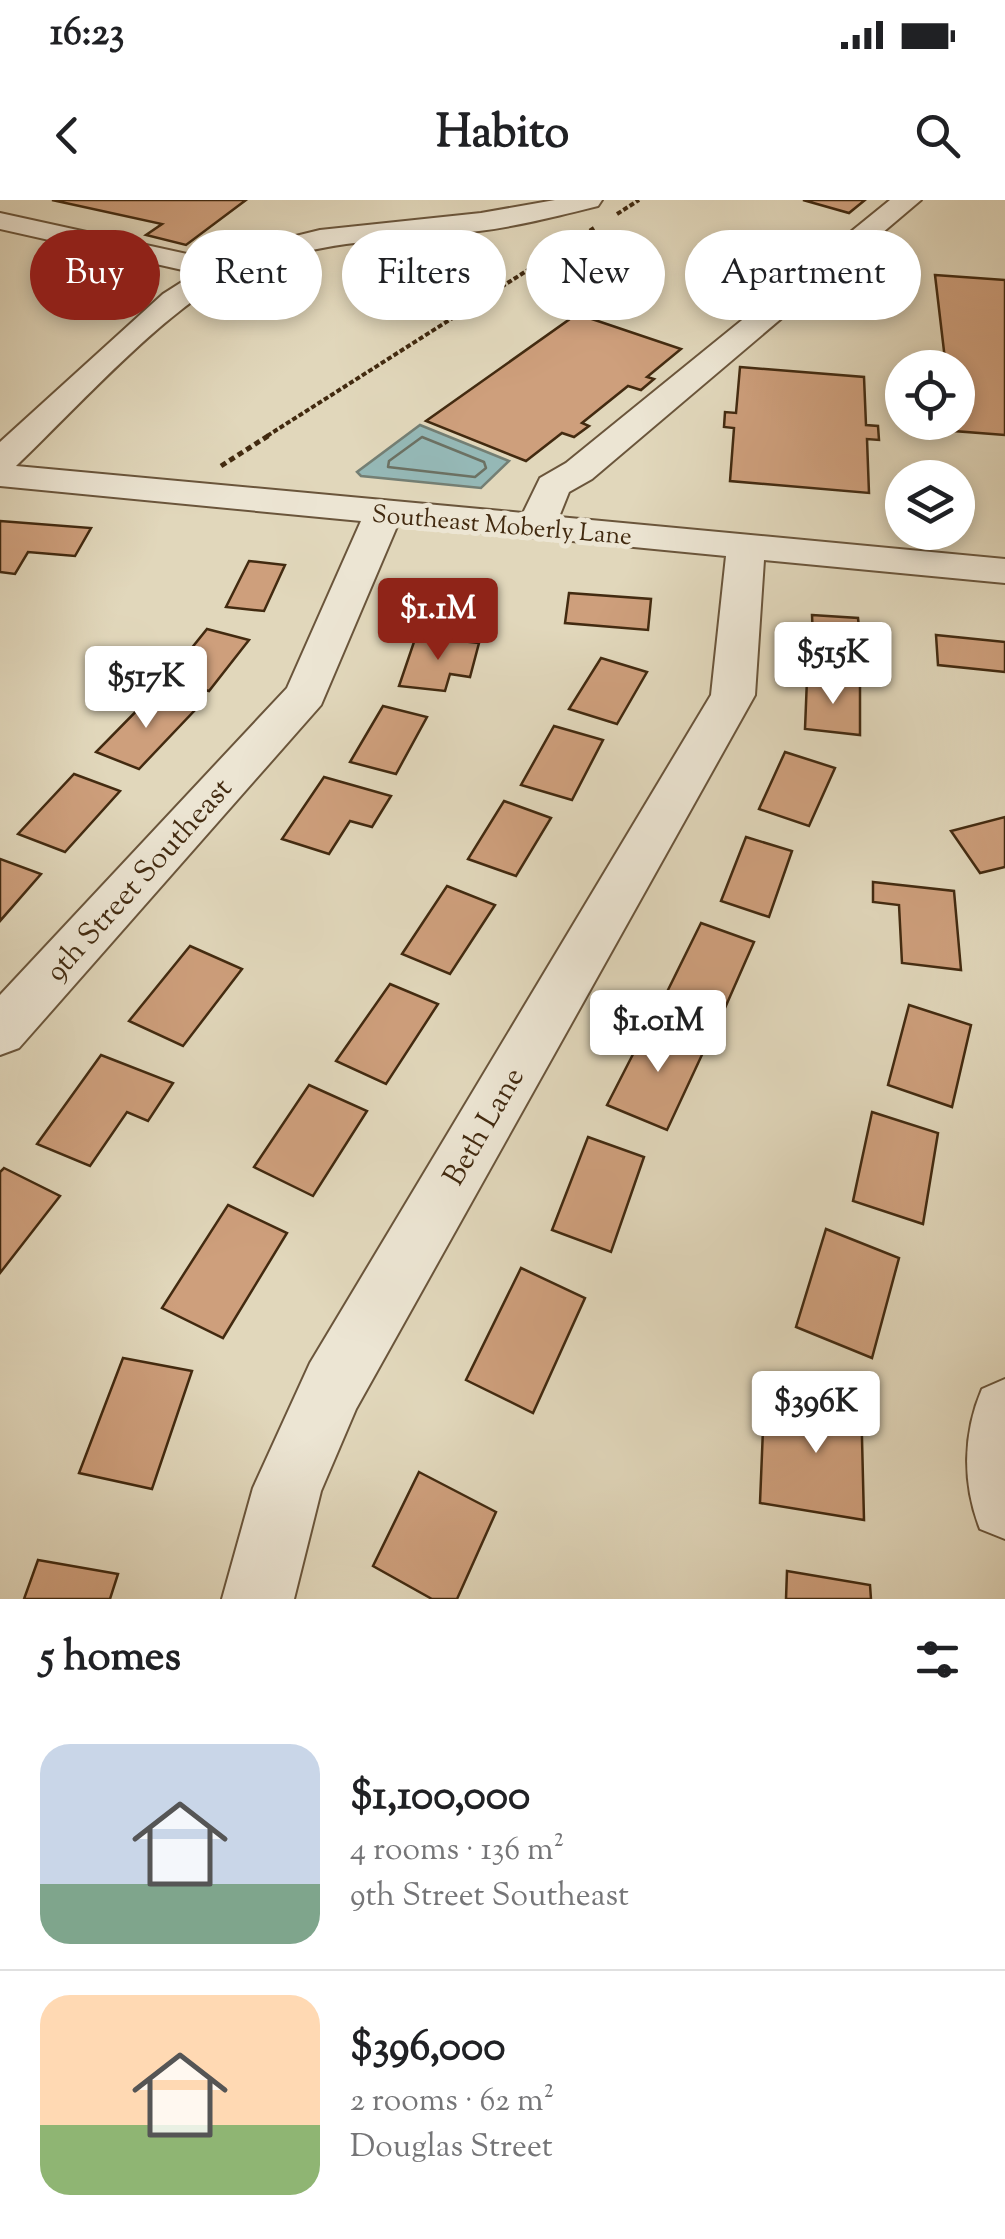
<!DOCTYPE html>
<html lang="en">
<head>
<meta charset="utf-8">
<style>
  :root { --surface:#fff; --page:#f6f6f6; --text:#202124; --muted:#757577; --line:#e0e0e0; --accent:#8f2418 }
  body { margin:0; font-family:"Sorts Mill Goudy",serif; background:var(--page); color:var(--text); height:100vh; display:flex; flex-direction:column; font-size:38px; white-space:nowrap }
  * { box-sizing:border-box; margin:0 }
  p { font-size:32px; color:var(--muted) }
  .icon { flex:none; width:55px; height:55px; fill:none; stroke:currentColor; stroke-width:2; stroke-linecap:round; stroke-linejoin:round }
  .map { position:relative; height:1399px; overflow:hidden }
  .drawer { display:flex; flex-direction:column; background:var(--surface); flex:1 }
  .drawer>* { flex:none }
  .hud { position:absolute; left:30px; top:30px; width:945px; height:90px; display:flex; gap:20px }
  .buttons { position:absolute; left:885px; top:150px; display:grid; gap:20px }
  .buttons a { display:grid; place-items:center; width:90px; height:90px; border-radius:50%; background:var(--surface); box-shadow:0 5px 15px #0003; font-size:50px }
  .price { position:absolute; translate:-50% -85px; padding:0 22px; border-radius:10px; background:#fff; color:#222; font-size:32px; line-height:65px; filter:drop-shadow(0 2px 5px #0008) }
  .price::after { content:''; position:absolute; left:50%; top:60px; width:30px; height:22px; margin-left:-15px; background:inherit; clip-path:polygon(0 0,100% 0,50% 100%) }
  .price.current { background:var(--accent); color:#fff }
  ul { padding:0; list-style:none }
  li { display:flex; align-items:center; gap:30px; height:250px; padding:0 40px }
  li+li { border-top:2px solid var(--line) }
  li span { display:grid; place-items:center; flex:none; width:280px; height:200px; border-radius:30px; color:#555 }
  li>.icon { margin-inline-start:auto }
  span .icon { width:120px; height:120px; fill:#fffc; stroke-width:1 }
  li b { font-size:42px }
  h2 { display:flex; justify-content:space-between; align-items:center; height:120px; padding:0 40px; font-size:42px }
  .pill { padding:0 35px; border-radius:45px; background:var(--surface); box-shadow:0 5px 15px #0003; font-size:35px; line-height:90px }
  .pill.current { background:var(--accent); color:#fff }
  .status { display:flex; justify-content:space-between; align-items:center; height:70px; padding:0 50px; background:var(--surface); direction:ltr }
  .status svg { height:28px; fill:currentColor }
  header { display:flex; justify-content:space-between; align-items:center; height:130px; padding:0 40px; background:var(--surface); font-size:45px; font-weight:700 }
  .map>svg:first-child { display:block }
  .water { fill:#95b8b6; stroke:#747f74; stroke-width:2.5 }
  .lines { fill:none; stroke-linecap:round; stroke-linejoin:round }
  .shore { stroke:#6c7163; stroke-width:2.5 }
  .building { fill:#ce9f7c; stroke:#422a10; stroke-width:2.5 }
  .minor-casing { stroke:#6a553b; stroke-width:4 }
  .path-far1 { stroke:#422a10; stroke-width:4; stroke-dasharray:5 2.5; stroke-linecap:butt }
  .path { stroke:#422a10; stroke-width:5; stroke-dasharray:6 4; stroke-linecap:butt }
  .minor { fill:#ece5d3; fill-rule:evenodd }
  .labels { text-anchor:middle; stroke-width:10; stroke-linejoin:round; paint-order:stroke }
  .far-street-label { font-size:25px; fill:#422a10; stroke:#ece5d3 }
  .street-label { font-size:30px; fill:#422a10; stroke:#ece5d3 }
</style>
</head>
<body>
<div class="status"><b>16:23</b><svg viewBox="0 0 49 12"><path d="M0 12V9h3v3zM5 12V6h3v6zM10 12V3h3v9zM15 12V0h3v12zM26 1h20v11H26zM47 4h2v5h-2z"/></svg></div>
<header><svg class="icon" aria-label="back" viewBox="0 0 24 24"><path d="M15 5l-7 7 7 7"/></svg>Habito<svg class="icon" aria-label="search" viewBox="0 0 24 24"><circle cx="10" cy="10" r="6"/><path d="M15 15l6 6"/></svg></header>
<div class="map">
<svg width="1005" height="1399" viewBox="0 0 1005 1399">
  <rect width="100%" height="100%" fill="#e1d7bb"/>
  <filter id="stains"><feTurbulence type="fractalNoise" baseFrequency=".002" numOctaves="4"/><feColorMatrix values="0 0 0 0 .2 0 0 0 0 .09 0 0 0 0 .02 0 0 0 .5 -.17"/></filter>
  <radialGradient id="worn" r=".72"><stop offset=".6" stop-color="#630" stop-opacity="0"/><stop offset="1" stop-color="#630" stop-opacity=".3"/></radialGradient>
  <polygon class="water" points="420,225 509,261 481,288 361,276 357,272"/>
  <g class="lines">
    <polygon class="shore" points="422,237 484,262 486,268 475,277 388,267 389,261"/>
  </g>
  <g class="building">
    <polygon points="52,0 246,0 186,45 146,35 162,24"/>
    <polygon points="803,0 865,0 849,13"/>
    <polygon points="935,75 1005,80 1005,235 954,231 958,168 946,168"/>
    <polygon points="577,114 681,149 647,177 654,179 641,190 628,186 582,223 589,226 574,237 562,233 526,261 426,221"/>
    <polygon points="740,167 864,177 866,225 878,226 879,240 867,239 869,293 730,281 734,228 724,227 725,212 736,213"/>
    <polygon points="0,321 91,328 75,356 28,352 15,374 0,372"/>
    <polygon points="249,361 285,365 264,411 226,407"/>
    <polygon points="429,382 487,386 482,411 423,407"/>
    <polygon points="569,393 651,399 648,430 565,423"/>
    <polygon points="812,415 858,418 863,466 814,462"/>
    <polygon points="207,429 249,440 209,491 166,480"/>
    <polygon points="936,435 1005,442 1005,472 938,465"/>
    <polygon points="416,436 479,443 470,477 450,474 445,491 399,486"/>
    <polygon points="601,458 647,472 617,524 569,509"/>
    <polygon points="807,479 860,485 860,535 805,529"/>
    <polygon points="153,494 195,510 139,569 96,552"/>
    <polygon points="383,506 427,517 396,574 350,562"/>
    <polygon points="554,526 603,540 572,600 521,585"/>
    <polygon points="785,552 835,568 809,626 759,609"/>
    <polygon points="74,574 120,591 65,652 18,634"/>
    <polygon points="324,577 391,596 372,627 350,621 329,654 282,639"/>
    <polygon points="504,601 551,618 516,676 468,659"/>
    <polygon points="1005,617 1005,667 980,673 951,631"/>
    <polygon points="746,637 792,651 769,717 721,701"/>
    <polygon points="0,659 41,674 0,721"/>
    <polygon points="873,682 954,691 961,770 902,763 899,705 873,702"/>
    <polygon points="447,686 495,705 450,774 402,754"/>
    <polygon points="701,723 754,742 721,817 665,796"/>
    <polygon points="190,746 242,769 183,846 129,821"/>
    <polygon points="390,784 438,804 386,884 336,861"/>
    <polygon points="909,805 971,825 952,907 888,885"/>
    <polygon points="650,821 707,844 667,930 607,905"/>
    <polygon points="101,855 173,883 148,921 127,912 90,966 37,944"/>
    <polygon points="309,885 367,911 313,996 254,967"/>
    <polygon points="872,912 938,933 923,1024 853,1001"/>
    <polygon points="588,937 644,957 611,1052 552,1030"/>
    <polygon points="4,968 60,996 0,1073 0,972"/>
    <polygon points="228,1005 287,1033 223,1138 162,1108"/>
    <polygon points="826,1029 899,1058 872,1158 796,1127"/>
    <polygon points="521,1068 585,1098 533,1213 466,1180"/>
    <polygon points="123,1158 192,1171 152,1289 79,1273"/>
    <polygon points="787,1186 861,1198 864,1320 760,1303 763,1229 787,1232"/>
    <polygon points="419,1272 496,1312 457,1399 432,1399 373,1366"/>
    <polygon points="38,1360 118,1374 110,1399 24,1399"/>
    <polygon points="787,1371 870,1385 871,1399 786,1399"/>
  </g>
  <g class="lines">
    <defs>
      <g id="minor">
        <path d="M555,0H602L598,6C558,16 519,26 479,31C396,40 310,39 233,76C165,109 74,211 16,266L523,313L540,278L566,263L890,0H921L592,279L569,292L559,317L1005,359V383L764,360L755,495L356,1209L321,1291L294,1399H222L253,1288L310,1163L711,495L726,356L398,324L321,505L19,848L0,855V795L287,488L361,321L0,286V242L163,94L196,73L0,29V13L219,61L259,45L320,30L481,13Z"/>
        <path d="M1005,1179V1339L980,1329C962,1283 963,1233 982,1189Z"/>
      </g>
    </defs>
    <use href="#minor" class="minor-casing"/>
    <g class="path-far1">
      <polyline points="617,14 639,0"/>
      <polyline points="404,83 483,98"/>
      <polyline points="267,236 594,28"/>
    </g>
    <polyline class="path" points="221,266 271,234"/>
    <use href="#minor" class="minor"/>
  </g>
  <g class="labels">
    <g class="far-street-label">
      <text transform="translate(502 324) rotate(5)" y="9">Southeast Moberly Lane</text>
    </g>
    <g class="street-label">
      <text transform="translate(138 679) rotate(-48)" y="10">9th Street Southeast</text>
      <text transform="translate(483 926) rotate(-60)" y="10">Beth Lane</text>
    </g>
  </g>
  <rect width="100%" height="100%" filter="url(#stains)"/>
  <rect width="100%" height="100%" fill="url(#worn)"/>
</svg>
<div class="buttons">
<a><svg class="icon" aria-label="locate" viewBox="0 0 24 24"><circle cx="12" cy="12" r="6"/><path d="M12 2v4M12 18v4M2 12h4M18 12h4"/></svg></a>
<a><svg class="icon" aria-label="layers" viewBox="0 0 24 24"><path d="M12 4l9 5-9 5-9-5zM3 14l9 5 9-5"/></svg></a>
</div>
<b class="price current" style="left:438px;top:463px">$1.1M</b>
<b class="price" style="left:833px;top:507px">$515K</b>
<b class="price" style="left:146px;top:531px">$517K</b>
<b class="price" style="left:658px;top:875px">$1.01M</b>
<b class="price" style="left:816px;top:1256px">$396K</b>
<div class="hud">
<a class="pill current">Buy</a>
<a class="pill">Rent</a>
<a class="pill">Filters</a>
<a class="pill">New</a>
<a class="pill">Apartment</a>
</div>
</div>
<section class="drawer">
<h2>5 homes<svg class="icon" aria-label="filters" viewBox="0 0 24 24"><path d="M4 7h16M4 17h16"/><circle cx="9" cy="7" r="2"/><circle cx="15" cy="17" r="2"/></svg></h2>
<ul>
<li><span style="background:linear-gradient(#c9d6e8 70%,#7fa58c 0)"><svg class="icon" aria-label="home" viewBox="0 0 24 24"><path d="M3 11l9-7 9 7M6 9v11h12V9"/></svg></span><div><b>$1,100,000</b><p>4 rooms · 136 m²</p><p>9th Street Southeast</p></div></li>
<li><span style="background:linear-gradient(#ffd9b3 65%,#8fb573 0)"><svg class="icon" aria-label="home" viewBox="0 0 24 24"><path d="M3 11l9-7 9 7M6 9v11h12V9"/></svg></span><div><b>$396,000</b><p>2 rooms · 62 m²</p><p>Douglas Street</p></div></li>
</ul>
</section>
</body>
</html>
